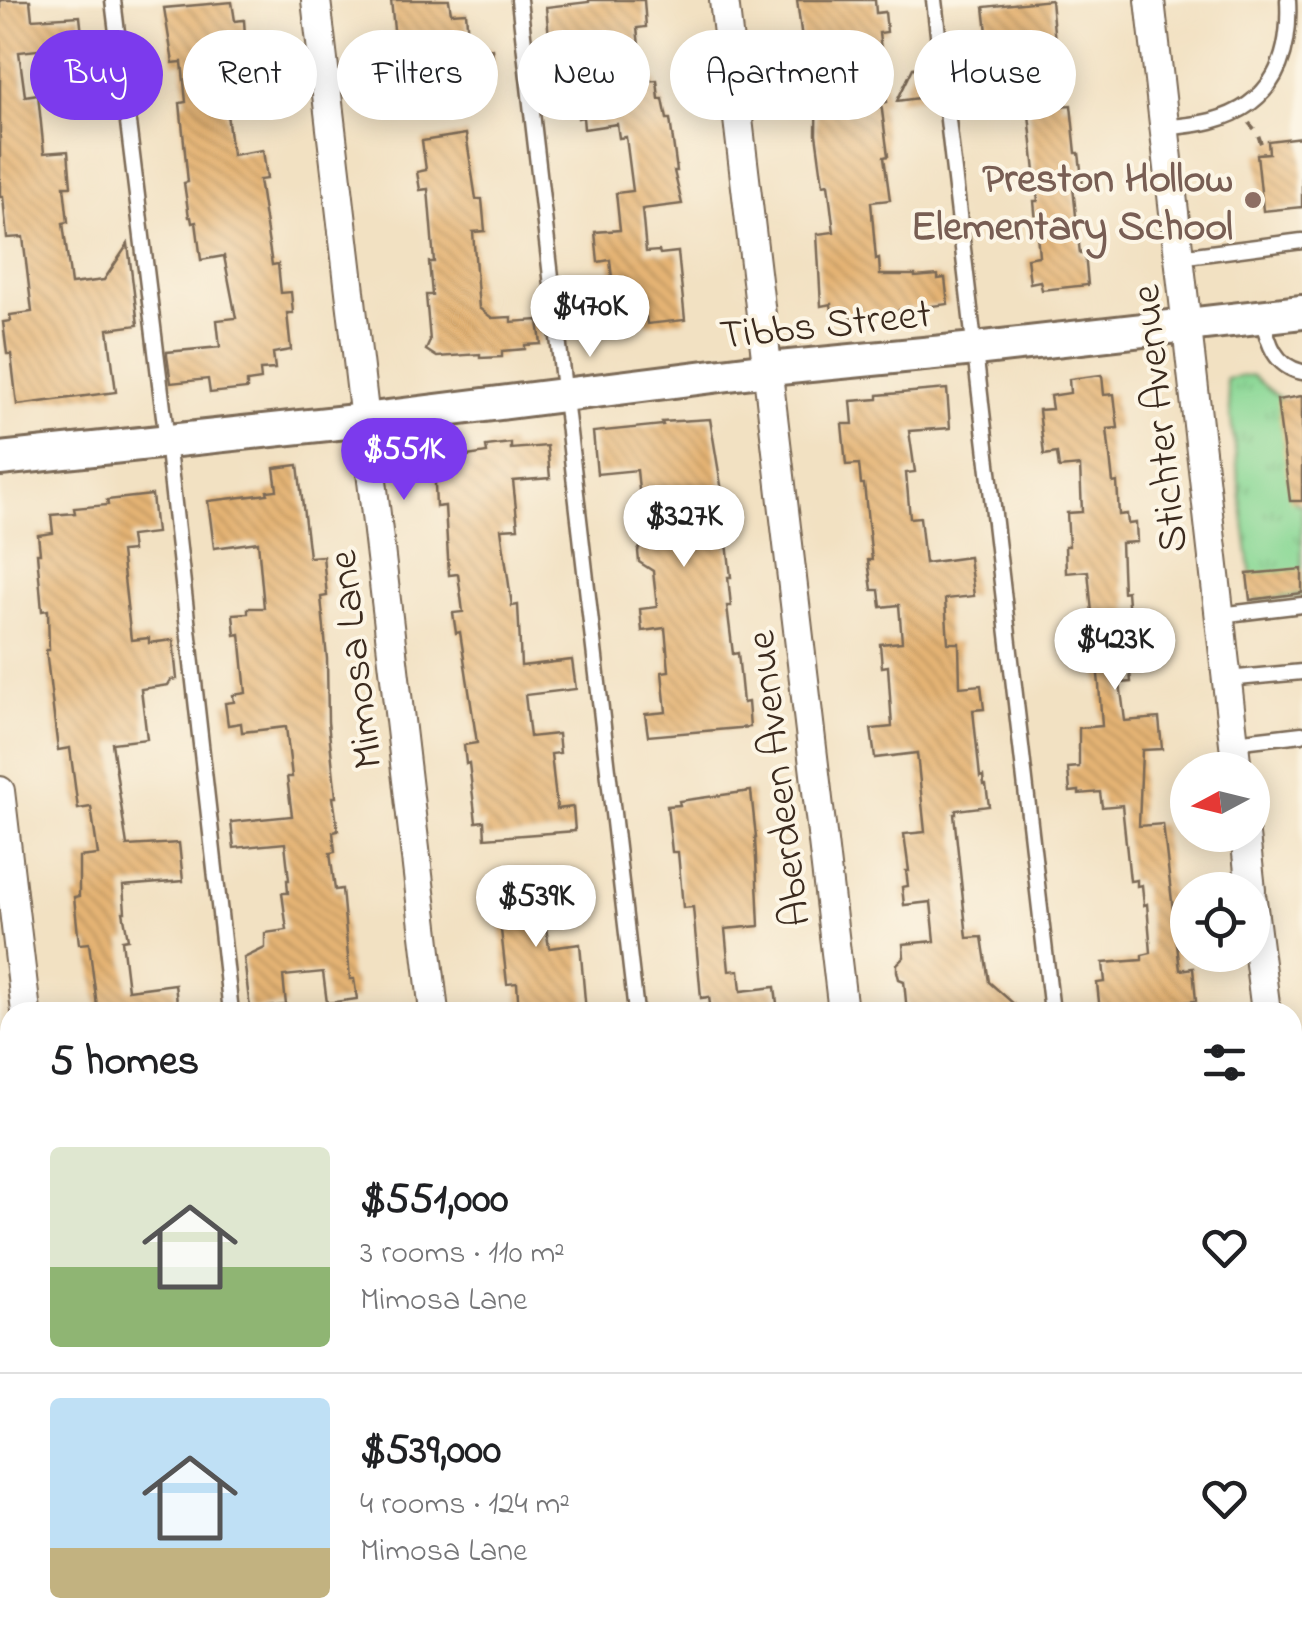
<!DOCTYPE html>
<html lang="en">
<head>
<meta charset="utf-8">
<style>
  :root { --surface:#fff; --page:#f2f2f2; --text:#202124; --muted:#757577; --line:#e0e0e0; --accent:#7c3aed }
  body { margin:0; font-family:"Indie Flower",sans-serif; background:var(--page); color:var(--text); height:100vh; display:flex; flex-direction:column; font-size:38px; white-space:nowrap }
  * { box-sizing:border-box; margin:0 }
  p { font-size:32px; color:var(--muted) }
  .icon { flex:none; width:55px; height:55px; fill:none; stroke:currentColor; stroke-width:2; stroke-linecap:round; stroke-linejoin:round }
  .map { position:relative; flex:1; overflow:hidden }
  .panel { position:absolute; left:0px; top:1002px; width:1302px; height:642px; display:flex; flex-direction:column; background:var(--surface); border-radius:30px 30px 0 0; box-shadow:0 5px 25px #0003 }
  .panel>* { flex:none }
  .banner { position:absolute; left:30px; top:30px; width:1242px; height:90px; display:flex; gap:20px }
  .needle { width:65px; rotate:263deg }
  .fabs { position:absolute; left:1170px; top:752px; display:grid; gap:20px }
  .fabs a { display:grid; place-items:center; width:100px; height:100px; border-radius:50%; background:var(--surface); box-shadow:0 5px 25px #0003; font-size:50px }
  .price { position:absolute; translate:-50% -85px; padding:0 22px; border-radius:35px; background:#fff; color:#222; font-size:32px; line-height:65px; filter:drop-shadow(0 2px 5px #0008) }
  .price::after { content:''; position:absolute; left:50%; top:60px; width:30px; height:22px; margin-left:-15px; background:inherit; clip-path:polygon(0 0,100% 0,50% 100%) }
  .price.active { background:var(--accent); color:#fff }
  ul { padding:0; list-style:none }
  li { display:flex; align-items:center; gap:30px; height:250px; padding:0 50px }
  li+li { border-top:2px solid var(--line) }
  li span { display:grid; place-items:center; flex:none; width:280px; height:200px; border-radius:10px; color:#555 }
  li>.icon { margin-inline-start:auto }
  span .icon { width:120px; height:120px; fill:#fffc; stroke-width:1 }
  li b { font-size:42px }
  h2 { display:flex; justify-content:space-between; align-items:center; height:120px; padding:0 50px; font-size:42px }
  .pill { padding:0 35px; border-radius:45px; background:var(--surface); box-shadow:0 5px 25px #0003; font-size:35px; line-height:90px }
  .pill.active { background:var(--accent); color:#fff }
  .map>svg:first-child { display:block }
  .park { fill:url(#park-tufts); stroke:#63815a; stroke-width:2.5 }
  .building { fill:url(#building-back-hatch) }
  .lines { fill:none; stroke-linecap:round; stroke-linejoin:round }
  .service-casing { stroke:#7b6a57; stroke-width:19 }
  .minor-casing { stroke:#7b6a57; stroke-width:32 }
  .tertiary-casing { stroke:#7b6a57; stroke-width:38 }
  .path { stroke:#7b6a57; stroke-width:4; stroke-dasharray:8 8; stroke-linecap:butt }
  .service { stroke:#fff; stroke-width:14 }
  .minor { stroke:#fff; stroke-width:28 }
  .tertiary { stroke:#fff; stroke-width:32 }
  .education-dot { fill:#8d6e63; stroke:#fcf5e5; stroke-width:4 }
  .labels { text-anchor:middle; stroke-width:8; stroke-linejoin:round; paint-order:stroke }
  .education-label { font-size:42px; font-weight:bold; fill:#785e54; stroke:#fcf5e5; text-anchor:end }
  .street-label { font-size:42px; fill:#3b2a1e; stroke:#fcf5e5 }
</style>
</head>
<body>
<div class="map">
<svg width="1302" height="1643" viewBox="0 0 1302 1643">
  <defs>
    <pattern id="park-tufts" width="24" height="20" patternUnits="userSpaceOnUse" patternTransform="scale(2.5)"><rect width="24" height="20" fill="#8bd896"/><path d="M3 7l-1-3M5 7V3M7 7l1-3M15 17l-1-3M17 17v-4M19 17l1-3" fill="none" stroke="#79ba81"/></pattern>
    <pattern id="building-back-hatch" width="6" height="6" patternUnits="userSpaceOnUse" patternTransform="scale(2.5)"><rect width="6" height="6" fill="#e5b474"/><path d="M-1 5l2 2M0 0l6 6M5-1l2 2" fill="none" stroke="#bb935f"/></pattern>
  </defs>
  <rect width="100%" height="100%" fill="#fcf5e5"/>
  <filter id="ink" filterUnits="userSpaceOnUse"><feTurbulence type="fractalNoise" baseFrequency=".01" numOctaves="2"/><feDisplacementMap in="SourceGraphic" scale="20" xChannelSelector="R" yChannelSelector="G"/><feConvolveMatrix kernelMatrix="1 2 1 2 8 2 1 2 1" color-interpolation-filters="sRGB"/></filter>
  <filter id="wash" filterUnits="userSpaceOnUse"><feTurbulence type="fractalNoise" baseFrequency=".0048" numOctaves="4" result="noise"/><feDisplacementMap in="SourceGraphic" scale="40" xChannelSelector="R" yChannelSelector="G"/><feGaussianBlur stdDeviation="2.25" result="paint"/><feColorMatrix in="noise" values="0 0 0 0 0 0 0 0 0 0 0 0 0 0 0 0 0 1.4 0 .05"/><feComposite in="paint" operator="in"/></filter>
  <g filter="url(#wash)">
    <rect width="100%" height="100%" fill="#f2e1c2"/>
    <polygon class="park" points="1251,375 1281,399 1296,504 1302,504 1302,596 1254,601 1226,379"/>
    <g id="blocks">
      <g class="building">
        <polygon points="0,0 30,0 32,19 80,16 83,45 19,52 25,96 38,94 44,153 68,151 71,186 64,186 68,222 63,223 71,284 104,280 128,244 138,325 108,329 116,392 17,405 11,354 7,354 3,322 11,321 10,315 32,312 23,237 7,238 3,197 0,197"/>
        <polygon points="391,0 449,0 451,13 466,12 469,49 492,49 495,79 470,81 471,96 439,98 437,78 415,79 414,68 398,69"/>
        <polygon points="589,0 644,0 646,27 637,28 643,81 657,80 659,99 663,99 667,119 670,119 677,171 674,171 682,204 642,209 646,252 659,251 660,254 678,252 685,320 647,324 646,317 629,319 627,296 614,297 610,260 598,262 595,232 620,230 616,193 633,191 626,137 619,138 617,124 584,129 583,117 578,118 574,88 591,86 586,42 550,46 546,7 589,2"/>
        <polygon points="797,0 875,0 876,13 885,12 887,32 879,33 887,102 881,103 888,156 884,157 890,200 871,202 876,259 879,258 880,275 915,275 915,277 938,275 938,279 945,278 948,304 899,310 899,313 833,319 831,304 821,306 817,234 834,232 828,184 823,185 816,134 817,67 810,68 809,62 805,63"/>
        <polygon points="1051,0 1061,106 1071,105 1076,153 1079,153 1083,186 1073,187 1080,254 1085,254 1088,285 1042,290 1040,281 1030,283 1027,258 1039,256 1034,201 1038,201 1027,95 983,100 980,73 988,72 986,58 990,57 984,7"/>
        <polygon points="232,2 235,21 244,20 247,67 250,66 253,94 225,97 232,155 263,150 267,179 259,180 272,265 278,264 281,293 291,292 293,313 287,313 291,350 273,353 275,369 260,370 261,380 247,382 247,389 210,393 208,379 171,383 167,356 167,352 220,347 217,320 236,318 224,256 201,260 196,222 192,223 191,217 189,217 184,183 188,182 180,103 186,102 182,62 173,63 164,8"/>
        <polygon points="929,66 934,96 897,101 913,68"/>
        <polygon points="466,134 476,199 482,199 485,231 473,232 479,308 492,318 511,317 511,322 538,320 541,344 525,345 525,349 502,351 502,357 480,358 480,354 437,357 426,350 430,341 426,295 432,295 429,262 434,262 428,189 420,190 417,172 426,170 422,141"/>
        <polygon points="1302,137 1302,207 1263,211 1257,154 1269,153 1268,141"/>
        <polygon points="1102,375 1104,395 1114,394 1118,428 1107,429 1113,483 1117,482 1119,515 1127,514 1128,524 1136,523 1137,542 1121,543 1123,592 1127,591 1129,617 1138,616 1140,639 1127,640 1131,682 1120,683 1125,721 1159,718 1162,749 1142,750 1139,826 1163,824 1180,970 1193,968 1196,1001 1162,1004 1163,1012 1100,1012 1097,983 1105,982 1103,963 1142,960 1142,955 1151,953 1147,904 1144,905 1142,885 1137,886 1137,880 1130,881 1122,805 1102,807 1100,792 1079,794 1079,791 1070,792 1068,768 1079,767 1079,728 1102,726 1099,685 1088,571 1066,573 1065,546 1069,546 1067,513 1082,512 1080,466 1059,468 1057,453 1044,455 1039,410 1052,409 1050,396 1070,393 1069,379"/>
        <polygon points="947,389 950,428 909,431 915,472 906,473 910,518 920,517 925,563 969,557 974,596 945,599 948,643 959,643 960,687 981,685 984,709 973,710 980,777 983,776 984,785 986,785 989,806 956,810 956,814 954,814 967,938 982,937 989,982 1023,1012 907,1012 904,981 899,979 897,971 897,964 904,957 903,944 935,941 931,902 904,905 902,887 908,886 906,871 909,871 904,834 925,832 917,753 875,758 871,729 892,727 888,666 882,667 880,644 902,642 899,605 881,607 879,590 872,590 868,560 872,560 864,484 861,484 859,464 846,465 842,424 853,424 851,401 878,399 878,395"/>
        <polygon points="1302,396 1302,501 1290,501 1277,400"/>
        <polygon points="710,419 724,503 721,543 727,543 731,577 728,577 731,606 727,606 733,654 738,653 743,703 748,702 750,727 648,736 645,714 666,712 662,672 669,671 665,628 642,631 640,609 657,607 653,571 639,562 638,551 643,542 641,528 643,528 637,470 597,474 593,432 663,425 662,422"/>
        <polygon points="511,443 511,449 547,446 550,478 513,481 518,528 501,529 512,606 518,605 521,666 572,660 576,689 525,695 530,737 558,734 560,753 551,754 557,809 573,807 575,831 485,838 484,821 476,822 469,763 466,764 464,745 477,743 460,632 456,633 453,613 463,612 458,574 449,575 445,506 436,507 434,461 487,453 486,446"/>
        <polygon points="298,465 309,557 323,556 327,596 321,597 327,659 328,722 336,797 333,797 338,831 333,832 335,852 330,853 335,890 342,889 350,979 354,979 357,999 327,1003 323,972 283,976 286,1005 250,1009 244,958 265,948 265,933 287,930 282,893 288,893 287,880 289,880 285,843 234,848 231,822 292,816 287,777 292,777 286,727 242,732 241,723 228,725 225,703 234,702 233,695 246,693 240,634 235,635 233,614 248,613 248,608 264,608 258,542 214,548 208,501 268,494 267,491 277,490 274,468"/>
        <polygon points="152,495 156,533 130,536 132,551 121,552 131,640 149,638 149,643 173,640 177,679 171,680 168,685 141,689 147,739 112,743 127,846 179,843 183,881 123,886 125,912 123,912 128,939 122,940 128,990 175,984 178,1012 102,1012 101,1006 97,1006 89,943 79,944 74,897 79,896 79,857 98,855 91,807 78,809 70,748 58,750 46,650 49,650 48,610 42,611 37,553 40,553 38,535 53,533 51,515 75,513 74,508 108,505 107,500"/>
        <polygon points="1302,569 1302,593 1250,600 1247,574"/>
        <polygon points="751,791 756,837 755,837 759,926 725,929 729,971 739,970 741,991 775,987 778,1012 711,1012 709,997 701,998 693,907 683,908 678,852 672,852 667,806 680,805 679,801"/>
        <polygon points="538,871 549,948 580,944 586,1012 519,1012 517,983 507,984 495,876"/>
      </g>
    </g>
  </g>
  <g filter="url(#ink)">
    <use href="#blocks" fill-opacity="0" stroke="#7b6a57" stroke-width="2.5"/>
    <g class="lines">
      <defs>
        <g id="service">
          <polyline points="113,0 167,441 231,1012"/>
          <polyline points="519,0 636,1012"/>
          <polyline points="934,0 1052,1012"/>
          <path d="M1164,128C1179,126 1196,125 1211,121C1273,105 1291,58 1288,0"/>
          <polyline points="1179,257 1302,241"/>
          <path d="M1262,317C1268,342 1274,366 1302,372"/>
          <polyline points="1220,615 1302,605"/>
          <polyline points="1227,679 1302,672"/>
          <polyline points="1234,742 1302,734"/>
          <polyline points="300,1635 301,1643"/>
          <polyline points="708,1635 709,1643"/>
        </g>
        <g id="minor">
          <polyline points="316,0 434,1012"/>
          <polyline points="724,0 843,1012"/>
          <polyline points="1150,0 1237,770"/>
          <polyline points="0,791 26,1012"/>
          <polyline points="1245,835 1251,890"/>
          <polyline points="1252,900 1266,1012"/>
          <polyline points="1292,1237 1302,1317"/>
          <polyline points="1292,1480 1302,1560"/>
          <polyline points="0,1633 10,1632"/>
          <polyline points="97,1635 98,1643"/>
          <polyline points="507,1635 508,1643"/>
          <polyline points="915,1635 916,1643"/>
        </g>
        <polyline id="tertiary" points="0,459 365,420 769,369 975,349 1302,312"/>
      </defs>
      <use href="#service" class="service-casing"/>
      <use href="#minor" class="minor-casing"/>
      <use href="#tertiary" class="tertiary-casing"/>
      <polyline class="path" points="1249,123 1257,132 1263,149"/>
      <use href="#service" class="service"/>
      <use href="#minor" class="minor"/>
      <use href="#tertiary" class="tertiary"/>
    </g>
  </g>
  <circle class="education-dot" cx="1253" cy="200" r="10"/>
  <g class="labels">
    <g class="education-label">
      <text x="1233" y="191">Preston Hollow<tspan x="1233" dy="48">Elementary School</tspan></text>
    </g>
    <g class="street-label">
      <text transform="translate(825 322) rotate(-6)" y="15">Tibbs Street</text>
      <text transform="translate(1157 419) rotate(-96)" y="15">Stichter Avenue</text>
      <text transform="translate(353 660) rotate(-97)" y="15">Mimosa Lane</text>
      <text transform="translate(776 779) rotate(-97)" y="15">Aberdeen Avenue</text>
    </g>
  </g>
</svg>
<div class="fabs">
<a><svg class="needle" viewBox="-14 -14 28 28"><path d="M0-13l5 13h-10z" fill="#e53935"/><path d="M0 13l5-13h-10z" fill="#757577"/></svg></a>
<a><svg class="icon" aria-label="locate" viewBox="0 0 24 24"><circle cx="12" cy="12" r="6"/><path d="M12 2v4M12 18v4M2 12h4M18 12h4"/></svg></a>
</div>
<b class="price" style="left:590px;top:360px">$470K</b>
<b class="price active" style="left:404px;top:503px">$551K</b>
<b class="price" style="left:684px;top:570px">$327K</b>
<b class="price" style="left:1115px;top:693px">$423K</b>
<b class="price" style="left:536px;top:950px">$539K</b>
<div class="banner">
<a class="pill active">Buy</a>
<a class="pill">Rent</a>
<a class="pill">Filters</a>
<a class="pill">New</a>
<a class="pill">Apartment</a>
<a class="pill">House</a>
</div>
<section class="panel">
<h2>5 homes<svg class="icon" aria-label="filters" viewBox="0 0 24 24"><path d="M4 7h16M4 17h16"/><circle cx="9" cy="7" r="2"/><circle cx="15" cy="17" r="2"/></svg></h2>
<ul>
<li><span style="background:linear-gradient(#dfe7d0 60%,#8fb573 0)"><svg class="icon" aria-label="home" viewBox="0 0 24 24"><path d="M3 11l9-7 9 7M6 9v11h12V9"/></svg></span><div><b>$551,000</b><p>3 rooms · 110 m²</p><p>Mimosa Lane</p></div><svg class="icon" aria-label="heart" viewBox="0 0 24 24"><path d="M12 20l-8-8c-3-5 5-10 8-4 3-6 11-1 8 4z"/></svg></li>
<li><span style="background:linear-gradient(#bfe0f5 75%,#c2b280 0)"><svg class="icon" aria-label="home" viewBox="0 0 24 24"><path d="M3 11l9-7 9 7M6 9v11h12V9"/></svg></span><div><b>$539,000</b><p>4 rooms · 124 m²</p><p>Mimosa Lane</p></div><svg class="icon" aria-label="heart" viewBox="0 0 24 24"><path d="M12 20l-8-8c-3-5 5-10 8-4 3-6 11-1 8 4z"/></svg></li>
</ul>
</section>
</div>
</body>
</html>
